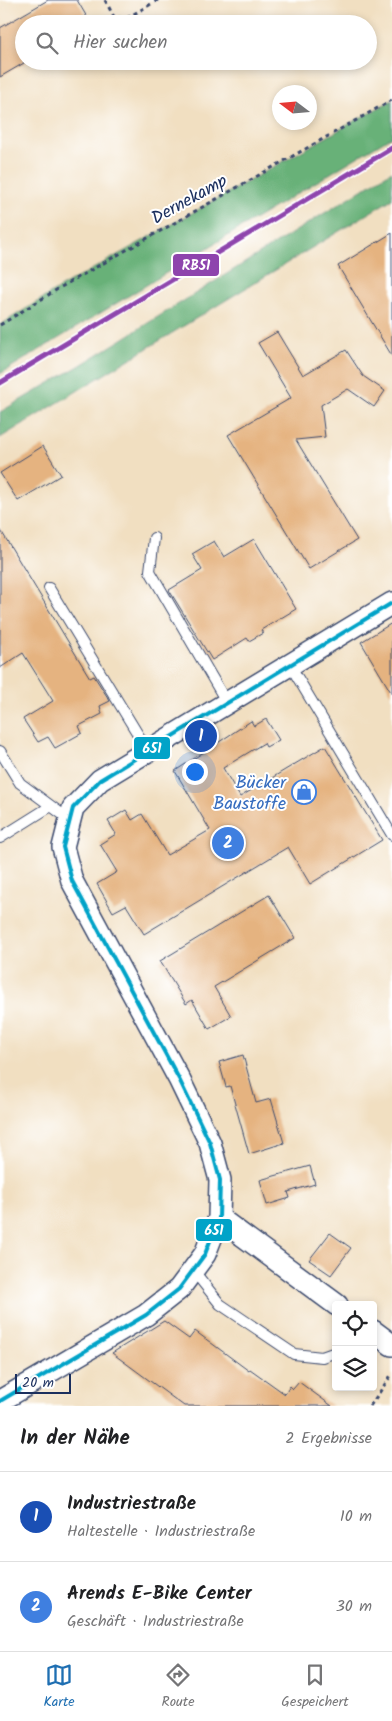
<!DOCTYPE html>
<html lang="de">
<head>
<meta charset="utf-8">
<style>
  :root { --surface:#fff; --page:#f2f2f2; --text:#202124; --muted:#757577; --line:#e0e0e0; --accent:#1f6fb2 }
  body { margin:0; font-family:Kalam,sans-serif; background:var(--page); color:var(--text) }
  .controls { position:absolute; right:15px; bottom:15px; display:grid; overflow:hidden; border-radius:5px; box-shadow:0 2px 8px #0003 }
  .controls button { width:45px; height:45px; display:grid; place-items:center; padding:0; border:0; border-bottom:1px solid var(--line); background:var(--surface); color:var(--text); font:25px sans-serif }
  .compass { position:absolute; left:272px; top:85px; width:45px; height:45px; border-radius:50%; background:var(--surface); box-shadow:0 2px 8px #0003; rotate:286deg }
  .scale { position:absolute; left:15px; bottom:12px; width:56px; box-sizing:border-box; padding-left:5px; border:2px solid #1b2f5e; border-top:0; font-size:14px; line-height:18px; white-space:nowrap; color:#1b2f5e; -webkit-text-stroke:4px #fff; paint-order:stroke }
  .you { position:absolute; left:194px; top:771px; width:18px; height:18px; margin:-12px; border:4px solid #fff; border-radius:50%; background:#1a73e8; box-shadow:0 0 0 8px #1a73e833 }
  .badge { display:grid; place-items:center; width:32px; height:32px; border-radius:50%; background:var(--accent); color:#fff; font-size:16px; font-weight:700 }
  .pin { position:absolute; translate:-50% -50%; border:2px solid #fff; box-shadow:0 1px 5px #0006 }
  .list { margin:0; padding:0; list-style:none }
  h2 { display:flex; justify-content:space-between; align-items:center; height:65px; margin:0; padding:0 20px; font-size:21px }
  h2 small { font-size:16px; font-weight:400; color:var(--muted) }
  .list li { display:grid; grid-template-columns:32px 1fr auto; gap:15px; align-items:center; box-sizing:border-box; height:90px; padding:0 20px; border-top:1px solid var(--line) }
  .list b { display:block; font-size:19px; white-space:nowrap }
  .list p { margin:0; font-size:16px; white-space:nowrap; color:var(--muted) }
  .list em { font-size:16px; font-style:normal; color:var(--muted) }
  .icon { flex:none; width:28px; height:28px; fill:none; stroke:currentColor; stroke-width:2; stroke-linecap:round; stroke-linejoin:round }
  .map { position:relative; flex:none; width:392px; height:1406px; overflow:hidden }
  .search { position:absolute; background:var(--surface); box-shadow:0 2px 8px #0003; left:15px; right:15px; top:15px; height:55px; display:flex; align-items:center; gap:12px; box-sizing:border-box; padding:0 18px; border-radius:28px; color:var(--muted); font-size:19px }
  .sheet { height:245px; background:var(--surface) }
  nav { display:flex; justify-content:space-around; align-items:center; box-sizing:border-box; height:70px; border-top:1px solid var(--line); background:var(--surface); font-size:14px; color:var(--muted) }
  nav a { display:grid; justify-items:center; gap:2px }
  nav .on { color:var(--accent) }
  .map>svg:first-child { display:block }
  .forest { fill:#67b178; stroke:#41706b }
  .building { fill:#e5b380 }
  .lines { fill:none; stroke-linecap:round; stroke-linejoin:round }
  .service-casing { stroke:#3b496d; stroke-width:12 }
  .minor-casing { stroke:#3b496d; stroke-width:24 }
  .path { stroke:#3b496d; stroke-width:3; stroke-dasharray:4 4; stroke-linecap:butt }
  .service { stroke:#fff; stroke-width:10 }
  .minor { stroke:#fff; stroke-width:21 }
  .bus-1-casing { stroke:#fff; stroke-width:8 }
  .bus-1 { stroke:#01a3c8; stroke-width:4 }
  .rail-1-casing { stroke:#fff; stroke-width:9 }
  .rail-1 { stroke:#8e44ad; stroke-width:5 }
  .labels { text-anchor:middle; stroke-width:4; stroke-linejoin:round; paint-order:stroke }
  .street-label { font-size:18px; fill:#1b2f5e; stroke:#fff }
  .shop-label { font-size:18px; fill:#366cbe; stroke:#fff; text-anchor:end }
  .line-badge { stroke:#fff; stroke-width:2 }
  .badge-label { font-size:14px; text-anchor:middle; font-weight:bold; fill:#fff }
</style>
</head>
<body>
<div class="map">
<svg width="392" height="1406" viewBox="0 0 392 1406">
  <rect width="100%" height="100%" fill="#fff"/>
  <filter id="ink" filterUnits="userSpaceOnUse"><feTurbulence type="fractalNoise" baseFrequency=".02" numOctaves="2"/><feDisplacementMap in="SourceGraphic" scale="10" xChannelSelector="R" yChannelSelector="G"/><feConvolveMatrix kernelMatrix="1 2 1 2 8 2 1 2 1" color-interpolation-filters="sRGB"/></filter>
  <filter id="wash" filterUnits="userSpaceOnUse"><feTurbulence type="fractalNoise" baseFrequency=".0096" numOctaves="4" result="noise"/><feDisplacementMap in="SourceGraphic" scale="20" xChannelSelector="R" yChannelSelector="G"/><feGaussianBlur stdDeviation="1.12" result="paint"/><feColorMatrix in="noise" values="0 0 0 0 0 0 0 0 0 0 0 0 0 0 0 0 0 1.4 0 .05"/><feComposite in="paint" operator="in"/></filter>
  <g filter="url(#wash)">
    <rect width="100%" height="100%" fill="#f1dfc1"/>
    <path class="forest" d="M392 100V136L0 374V325L61 287Z
      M392 171V199L0 438V412L79 366Z"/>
    <g id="blocks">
      <path class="building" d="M48 0H77L91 24H24V63L0 77V28Z
        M392 233V356L338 266Z
        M277 332 303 375 346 350 363 376 385 391 374 407 348 389 321 405 325 437 296 440 357 540 309 569 228 435 291 398 258 343Z
        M43 446 61 475 18 501 0 473Z
        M0 529 90 678 94 676 110 701 100 706 102 714 79 726 82 733 55 748 48 737 38 742 23 719 53 701 23 653 0 668Z
        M254 539 296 609 261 630 263 633 249 641 247 638 212 660 169 590 202 570 192 554 214 541 224 557Z
        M392 623V694L361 642Z
        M266 719 279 740 266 747 264 743 223 768 240 797 325 746 382 840 310 884 288 847 144 934 126 905 113 912 97 884 117 872 100 844 116 834 108 821 126 810 132 820 142 814 167 855 210 830 175 771 251 721 254 726Z
        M269 895 295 938 214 987 231 1016 209 1029 192 1000 186 1004 160 961Z
        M243 1055 256 1103 271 1099 284 1143 249 1154 230 1086 226 1087 219 1062Z
        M310 1166 315 1184 288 1192 290 1198 267 1205 260 1180Z
        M330 1233 351 1248 331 1275 309 1260Z
        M164 1321 189 1339 195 1331 249 1371 250 1369 285 1394 290 1386 293 1389 299 1382 332 1406H184L112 1353Z"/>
    </g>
  </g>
  <g filter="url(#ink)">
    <use href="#blocks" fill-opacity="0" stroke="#3b496d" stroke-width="1"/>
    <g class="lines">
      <defs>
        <path id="service" d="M154 538 150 571 227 703
          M49 588 148 751
          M290 665 392 835
          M0 751 20 783 70 820
          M0 838 51 806
          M193 1270 220 1304 294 1354 322 1357 336 1352"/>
        <path id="minor" d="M219 1218 337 1305
          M373 1331 392 1345
          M0 1401 146 1315 179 1289 205 1254 219 1218 220 1180 210 1143 179 1079 72 881 63 847 73 808 100 780 392 603"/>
      </defs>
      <use href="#service" class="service-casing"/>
      <use href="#minor" class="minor-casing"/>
      <path class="path" d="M105 0 114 17 127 18 158 0
        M0 325 61 287 392 100
        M370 1406 392 1374"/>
      <use href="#service" class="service"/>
      <use href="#minor" class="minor"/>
      <defs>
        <path id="bus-1" d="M0 1401 146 1315 179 1289 205 1254 219 1218 220 1180 210 1143 179 1079 72 881 63 847 73 808 100 780 392 603"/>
      </defs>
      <use href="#bus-1" class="bus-1-casing"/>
      <use href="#bus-1" class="bus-1"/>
      <defs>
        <path id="rail-1" d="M0 383 392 148"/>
      </defs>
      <use href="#rail-1" class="rail-1-casing"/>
      <use href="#rail-1" class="rail-1"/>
    </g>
  </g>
  <defs>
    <symbol id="shop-ring" viewBox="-11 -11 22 22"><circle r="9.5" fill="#fff" stroke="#3f7fe0" stroke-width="1.5"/><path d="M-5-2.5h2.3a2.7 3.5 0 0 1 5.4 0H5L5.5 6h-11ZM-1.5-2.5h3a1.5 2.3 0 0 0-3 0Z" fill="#3f7fe0"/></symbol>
  </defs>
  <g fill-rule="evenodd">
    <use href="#shop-ring" x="290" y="778" width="28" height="28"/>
  </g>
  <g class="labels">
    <g class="street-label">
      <text transform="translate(189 199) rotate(-29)" y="6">Dernekamp</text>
    </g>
    <g class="shop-label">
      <text x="286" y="788">Bücker<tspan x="286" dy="21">Baustoffe</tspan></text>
    </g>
  </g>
  <g class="line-badge">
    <rect x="172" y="253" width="48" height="24" rx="5" fill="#8e44ad"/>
    <rect x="133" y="736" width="38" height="24" rx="5" fill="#01a3c8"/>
    <rect x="195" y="1218" width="38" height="24" rx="5" fill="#01a3c8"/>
  </g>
  <g class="badge-label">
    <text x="196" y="270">RB51</text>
    <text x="152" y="753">651</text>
    <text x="214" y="1235">651</text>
  </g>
</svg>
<div class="controls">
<button><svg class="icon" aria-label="locate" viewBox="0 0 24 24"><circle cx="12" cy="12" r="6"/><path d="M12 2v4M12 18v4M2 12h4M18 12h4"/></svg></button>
<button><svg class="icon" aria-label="layers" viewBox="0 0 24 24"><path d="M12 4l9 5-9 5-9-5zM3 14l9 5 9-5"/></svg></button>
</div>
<svg class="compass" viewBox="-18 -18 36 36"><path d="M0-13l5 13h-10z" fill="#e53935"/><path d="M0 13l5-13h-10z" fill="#757577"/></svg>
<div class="scale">20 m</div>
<div class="you"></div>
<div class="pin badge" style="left:201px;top:736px;background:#1a4fb4">1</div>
<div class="pin badge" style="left:228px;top:843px;background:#3f7fe0">2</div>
<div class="search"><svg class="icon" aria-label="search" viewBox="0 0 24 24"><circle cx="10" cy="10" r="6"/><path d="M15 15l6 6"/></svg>Hier suchen</div>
</div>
<section class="sheet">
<h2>In der Nähe<small>2 Ergebnisse</small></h2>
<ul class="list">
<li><span class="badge" style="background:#1a4fb4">1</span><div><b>Industriestraße</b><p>Haltestelle · Industriestraße</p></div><em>10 m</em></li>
<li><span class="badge" style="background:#3f7fe0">2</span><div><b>Arends E-Bike Center</b><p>Geschäft · Industriestraße</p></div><em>30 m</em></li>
</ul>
</section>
<nav>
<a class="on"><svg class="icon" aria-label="map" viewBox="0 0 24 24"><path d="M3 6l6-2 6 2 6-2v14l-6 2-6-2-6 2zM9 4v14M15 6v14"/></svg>Karte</a>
<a><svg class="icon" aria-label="directions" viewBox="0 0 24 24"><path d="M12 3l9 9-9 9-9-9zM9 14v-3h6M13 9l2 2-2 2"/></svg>Route</a>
<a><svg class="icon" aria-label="saved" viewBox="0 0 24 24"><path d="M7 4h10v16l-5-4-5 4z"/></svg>Gespeichert</a>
</nav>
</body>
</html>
